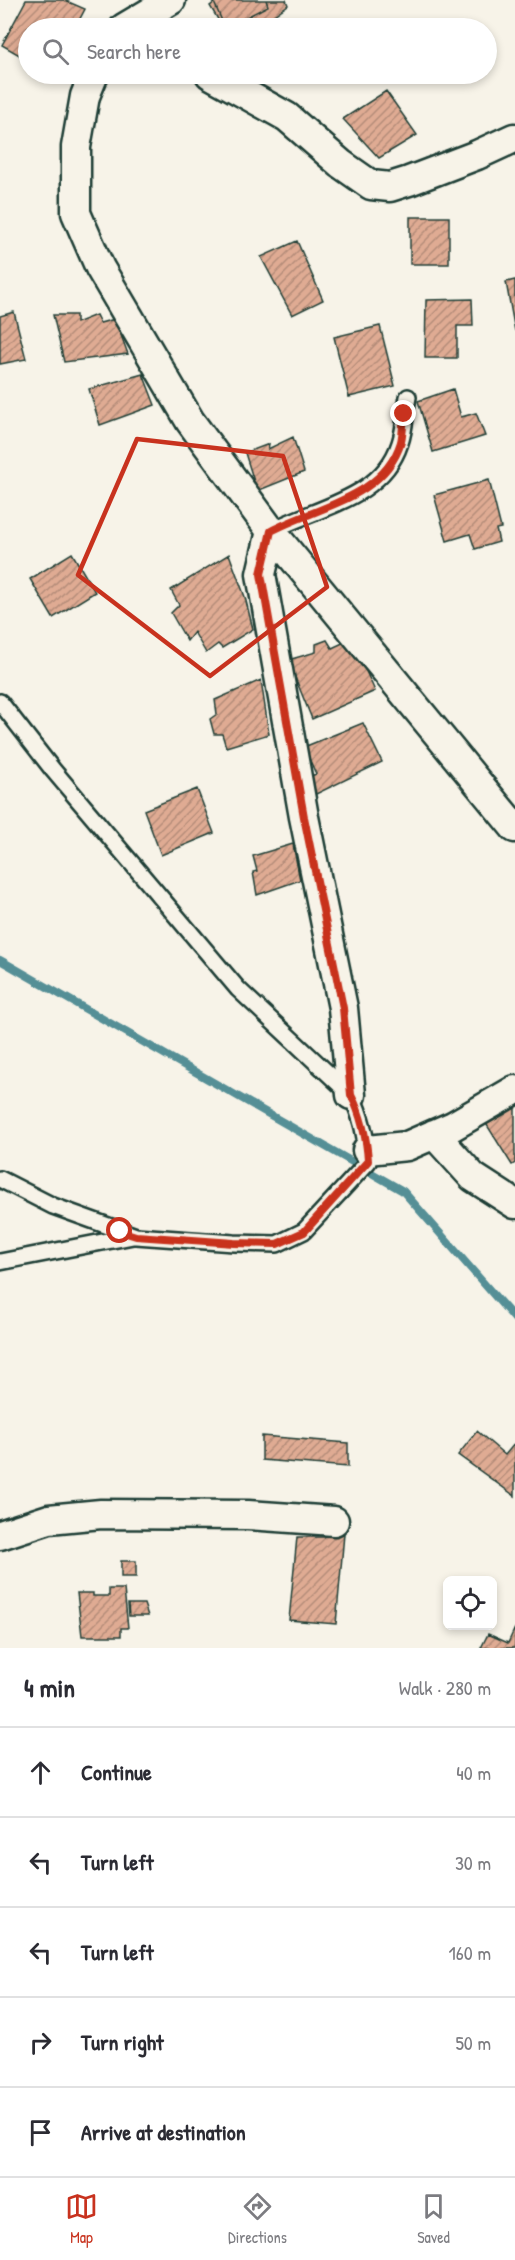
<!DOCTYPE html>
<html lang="en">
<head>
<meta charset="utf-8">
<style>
  :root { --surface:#fff; --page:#f7f7f7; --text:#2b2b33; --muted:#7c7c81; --line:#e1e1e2; --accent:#c8321e }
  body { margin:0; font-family:"Patrick Hand",sans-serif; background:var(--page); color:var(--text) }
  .controls { position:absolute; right:18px; bottom:18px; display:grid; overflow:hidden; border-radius:9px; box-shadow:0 3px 9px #0003 }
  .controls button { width:54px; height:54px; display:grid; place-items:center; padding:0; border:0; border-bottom:2px solid var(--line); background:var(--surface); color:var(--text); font:30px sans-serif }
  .stop { position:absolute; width:18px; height:18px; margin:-14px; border:4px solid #c8321e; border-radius:50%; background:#fff }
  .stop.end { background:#c8321e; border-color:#fff; box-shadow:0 2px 6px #0008 }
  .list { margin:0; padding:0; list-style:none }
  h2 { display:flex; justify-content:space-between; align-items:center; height:78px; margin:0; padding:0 24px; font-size:26px }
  h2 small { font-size:20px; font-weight:400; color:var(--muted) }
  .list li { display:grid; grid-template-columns:39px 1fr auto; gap:18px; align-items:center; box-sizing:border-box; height:90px; padding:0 24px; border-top:2px solid var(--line) }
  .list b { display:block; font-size:22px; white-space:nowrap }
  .list em { font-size:20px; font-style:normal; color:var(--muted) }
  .icon { flex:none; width:33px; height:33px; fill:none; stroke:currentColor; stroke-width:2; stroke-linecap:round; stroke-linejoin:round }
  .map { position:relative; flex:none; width:515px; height:1648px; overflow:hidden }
  .search { position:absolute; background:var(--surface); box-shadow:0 3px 9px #0003; left:18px; right:18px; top:18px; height:66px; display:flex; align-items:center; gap:15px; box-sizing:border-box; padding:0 21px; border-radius:33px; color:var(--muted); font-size:22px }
  .sheet { height:528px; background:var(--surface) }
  nav { display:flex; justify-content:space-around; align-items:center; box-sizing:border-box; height:84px; border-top:2px solid var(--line); background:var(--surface); font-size:16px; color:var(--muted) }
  nav a { display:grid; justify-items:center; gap:3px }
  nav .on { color:var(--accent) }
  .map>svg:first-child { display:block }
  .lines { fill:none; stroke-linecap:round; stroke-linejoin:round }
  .stream { stroke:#558f96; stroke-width:8 }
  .building { fill:url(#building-hatch); stroke:#1f3d34; stroke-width:1.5 }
  .service-casing { stroke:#1f3d34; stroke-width:20 }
  .minor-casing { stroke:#1f3d34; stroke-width:33 }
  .service { stroke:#f7f3e8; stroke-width:15 }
  .minor { stroke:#f7f3e8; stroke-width:28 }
  .route { stroke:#c8321e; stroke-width:8 }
  .marked { fill:none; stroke:#c8321e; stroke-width:4.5; stroke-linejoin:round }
</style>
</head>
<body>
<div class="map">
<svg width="515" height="1648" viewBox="0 0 515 1648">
  <defs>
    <pattern id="building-hatch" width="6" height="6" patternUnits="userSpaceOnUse" patternTransform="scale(1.5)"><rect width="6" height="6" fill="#dfab93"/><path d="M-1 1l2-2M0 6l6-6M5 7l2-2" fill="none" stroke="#b48c79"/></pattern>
  </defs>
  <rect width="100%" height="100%" fill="#f7f3e8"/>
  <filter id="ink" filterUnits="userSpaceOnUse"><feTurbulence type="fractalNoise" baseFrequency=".0167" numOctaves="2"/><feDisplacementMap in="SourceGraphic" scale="12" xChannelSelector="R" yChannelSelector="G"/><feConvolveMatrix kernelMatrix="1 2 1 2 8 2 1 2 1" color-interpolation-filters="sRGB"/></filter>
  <g filter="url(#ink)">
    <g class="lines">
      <path class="stream" d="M0 960 403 1191 515 1319"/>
    </g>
    <path class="building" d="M26 0H64L85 9 75 28H28V60L2 45Z
      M213 0H266L268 6 225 28Z
      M218 0H286L288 5 256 28H223L210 6Z
      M386 91 417 135 379 158 343 119Z
      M410 217H449V264H410Z
      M297 241 323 300 292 315 261 257Z
      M515 280V331L506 282Z
      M472 299 473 326H457V358H425L426 300Z
      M14 312 26 359 0 364V316Z
      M53 315H76V323L96 315 100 323 115 319 128 354 64 362Z
      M380 326 395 386 349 397 334 337Z
      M143 374 155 405 100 425 89 389Z
      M453 389 461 417 476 413 485 436 433 452 418 401Z
      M293 437 304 472 257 491 245 453 269 444 268 449Z
      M489 480 501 528 496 529 499 542 475 549 470 534 447 541 434 495Z
      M72 553 95 592 53 618 30 579Z
      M229 554 245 597 253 629 222 648 218 644 206 653 194 632 187 641 171 613 179 605 171 590Z
      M327 640 332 648 347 641 355 656H359L375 691 312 719 288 660 316 652V644Z
      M261 680 269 734 226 747 222 734H214L210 719 217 714 215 700Z
      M363 723 382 762 316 794 308 777 316 774 304 747Z
      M197 789 214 833 161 855 144 810Z
      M293 844 300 880 257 895 253 872 257 871 253 856Z
      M515 1101V1163L512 1165 485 1122Z
      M477 1431 505 1455 515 1443V1496L458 1455Z
      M262 1436 348 1443V1467L262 1460Z
      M324 1533 344 1534 336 1624 289 1620 297 1537H324Z
      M121 1561H136V1577H121Z
      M109 1589H124L128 1628H121V1636H82L77 1593H93V1596H109Z
      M128 1604H144L148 1616H129Z
      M515 1628V1648H481L488 1634 508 1643Z"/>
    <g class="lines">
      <defs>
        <path id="service" d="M271 531C317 507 382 499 400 443 405 429 405 412 408 397
          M0 702 53 770 238 989 351 1095C361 1114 367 1140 368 1162L304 1231 277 1244 234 1243 136 1236 53 1206 0 1179
          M0 1262 133 1236"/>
        <path id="minor" d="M124 28 171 0
          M94 74 85 96 76 147V213L100 268 190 421 271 531 515 828
          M210 74 287 117 341 164 371 185 390 187 409 181 477 155 514 138
          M271 531 261 574 304 817 343 1008 351 1095
          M434 1134 473 1177 515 1204
          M367 1150 407 1146 453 1126 515 1090
          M0 1535 49 1519 101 1514 248 1515 334 1521"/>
      </defs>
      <use href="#service" class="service-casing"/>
      <use href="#minor" class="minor-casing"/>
      <use href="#service" class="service"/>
      <use href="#minor" class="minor"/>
    </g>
  </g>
  <g class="lines" filter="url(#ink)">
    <path class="route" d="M120 1231 136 1236 234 1243 277 1244 304 1232 368 1161C367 1140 361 1114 351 1095L343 1008 304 817 261 574 271 531C316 507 384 498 401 442 403 433 403 423 404 414"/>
  </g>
  <path class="marked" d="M137 439 283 456 327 587 210 676 78 575Z"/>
</svg>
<div class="controls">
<button><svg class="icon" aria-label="locate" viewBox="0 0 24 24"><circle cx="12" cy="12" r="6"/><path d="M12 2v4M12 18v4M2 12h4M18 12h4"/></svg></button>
</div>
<div class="stop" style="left:120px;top:1231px"></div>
<div class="stop end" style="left:404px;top:414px"></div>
<div class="search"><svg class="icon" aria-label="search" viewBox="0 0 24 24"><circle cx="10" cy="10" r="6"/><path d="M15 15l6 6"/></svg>Search here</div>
</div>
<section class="sheet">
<h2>4 min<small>Walk · 280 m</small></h2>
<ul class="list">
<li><svg class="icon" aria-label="ahead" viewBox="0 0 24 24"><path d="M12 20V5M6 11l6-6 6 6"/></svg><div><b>Continue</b></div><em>40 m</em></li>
<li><svg class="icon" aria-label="left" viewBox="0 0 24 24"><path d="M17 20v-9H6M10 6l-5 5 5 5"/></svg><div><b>Turn left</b></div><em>30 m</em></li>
<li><svg class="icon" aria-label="left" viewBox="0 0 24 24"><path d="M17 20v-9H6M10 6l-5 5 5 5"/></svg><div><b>Turn left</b></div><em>160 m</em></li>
<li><svg class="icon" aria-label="right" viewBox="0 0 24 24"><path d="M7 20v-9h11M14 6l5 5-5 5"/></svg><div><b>Turn right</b></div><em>50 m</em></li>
<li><svg class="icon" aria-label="arrive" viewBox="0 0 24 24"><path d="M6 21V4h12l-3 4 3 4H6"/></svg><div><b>Arrive at destination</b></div></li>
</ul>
</section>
<nav>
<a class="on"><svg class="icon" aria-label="map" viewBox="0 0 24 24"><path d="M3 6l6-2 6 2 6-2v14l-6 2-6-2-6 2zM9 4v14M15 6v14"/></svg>Map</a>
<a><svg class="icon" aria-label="directions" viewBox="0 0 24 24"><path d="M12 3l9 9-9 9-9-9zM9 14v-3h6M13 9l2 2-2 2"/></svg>Directions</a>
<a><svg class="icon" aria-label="saved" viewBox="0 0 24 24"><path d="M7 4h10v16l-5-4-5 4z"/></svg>Saved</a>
</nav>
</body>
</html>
